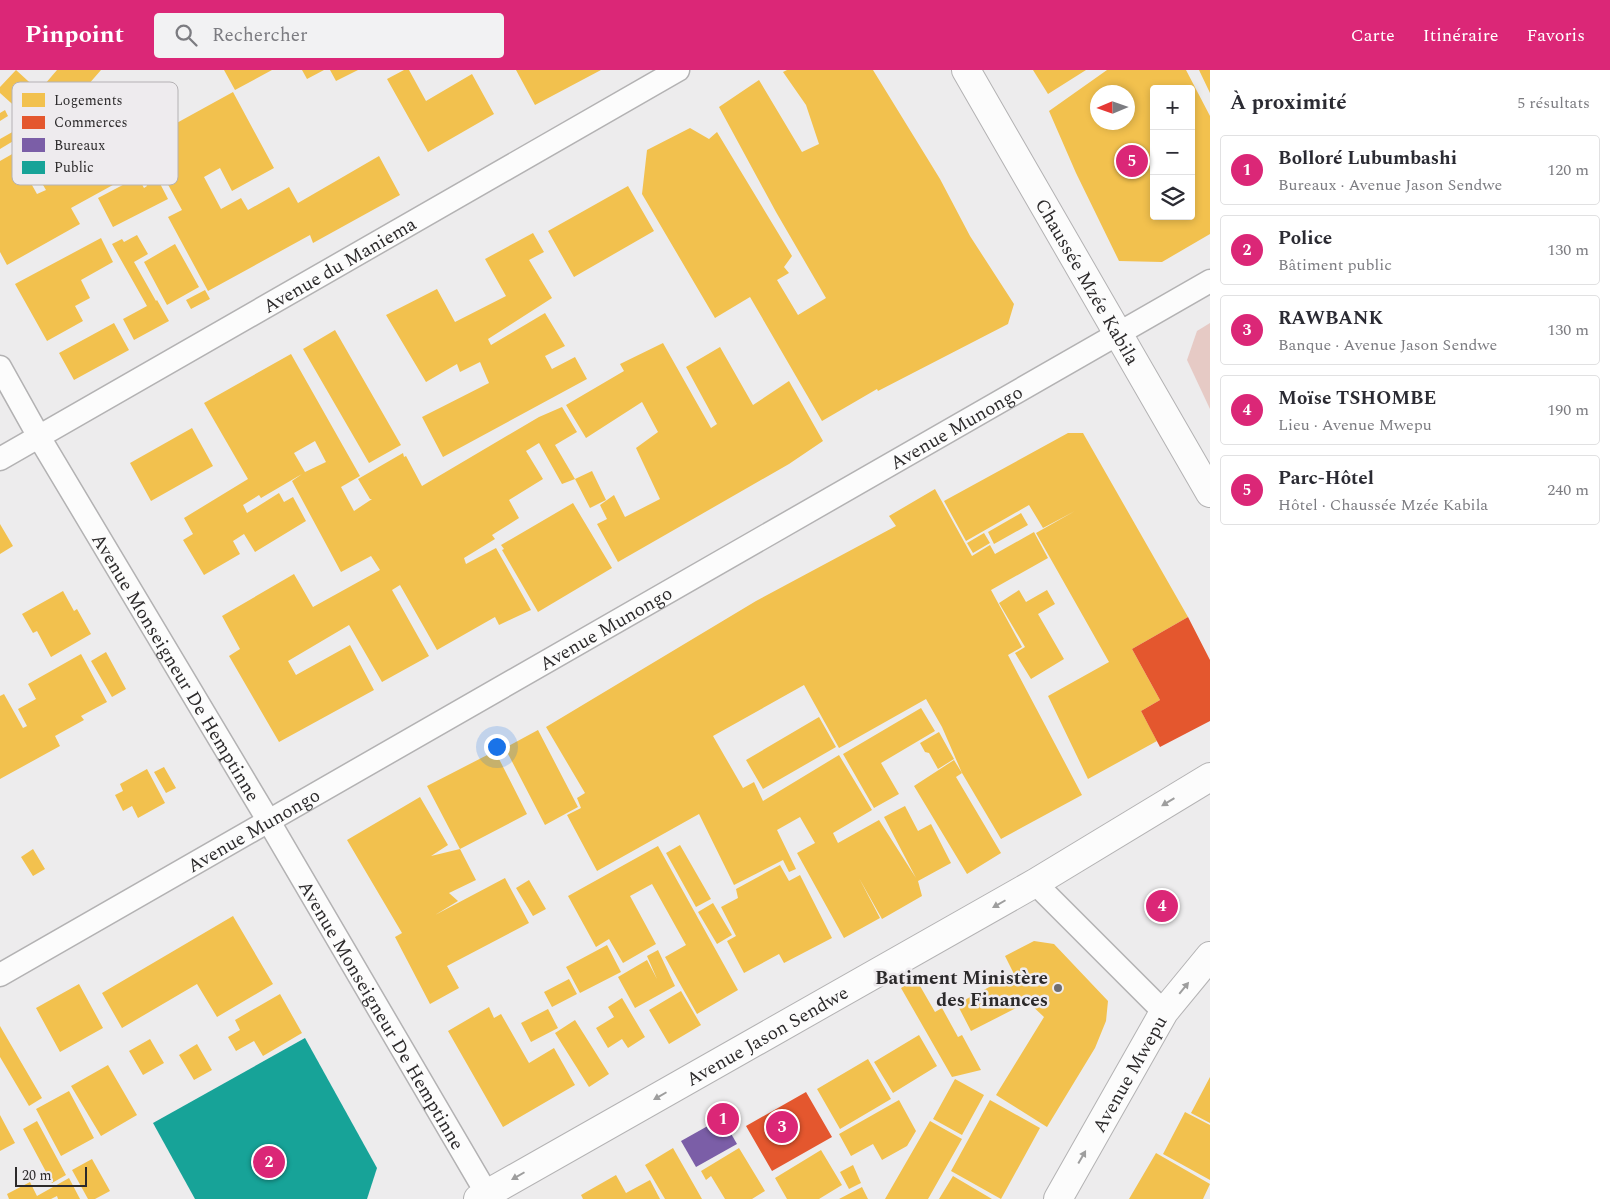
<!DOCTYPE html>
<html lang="fr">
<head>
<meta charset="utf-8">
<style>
  :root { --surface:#fff; --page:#f2f2f3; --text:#2b2b33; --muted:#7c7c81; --line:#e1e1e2; --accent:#db2777 }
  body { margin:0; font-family:Spectral,serif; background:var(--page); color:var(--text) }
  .controls { position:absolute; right:15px; top:15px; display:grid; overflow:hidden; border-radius:5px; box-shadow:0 2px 8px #0003 }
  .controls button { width:45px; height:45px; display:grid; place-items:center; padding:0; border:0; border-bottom:1px solid var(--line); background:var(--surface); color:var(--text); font:25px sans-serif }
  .compass { position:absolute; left:1090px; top:15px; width:45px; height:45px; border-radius:50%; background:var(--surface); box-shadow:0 2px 8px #0003; rotate:268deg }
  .scale { position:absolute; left:15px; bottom:12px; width:72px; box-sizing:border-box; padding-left:5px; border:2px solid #2c2a2b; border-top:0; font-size:14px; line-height:18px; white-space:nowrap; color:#2c2a2b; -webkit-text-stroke:4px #eeebee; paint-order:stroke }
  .you { position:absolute; left:496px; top:676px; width:18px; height:18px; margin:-12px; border:4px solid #fff; border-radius:50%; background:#1a73e8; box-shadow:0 0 0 8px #1a73e833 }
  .badge { display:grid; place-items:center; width:32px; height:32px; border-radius:50%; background:var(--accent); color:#fff; font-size:16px; font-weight:700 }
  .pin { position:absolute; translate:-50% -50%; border:2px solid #fff; box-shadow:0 1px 5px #0006 }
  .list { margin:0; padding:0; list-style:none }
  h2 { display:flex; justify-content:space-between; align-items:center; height:65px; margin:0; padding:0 20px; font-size:21px }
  h2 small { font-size:16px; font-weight:400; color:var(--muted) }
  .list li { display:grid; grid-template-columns:32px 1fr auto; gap:15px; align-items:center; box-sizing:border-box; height:70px; margin:0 10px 10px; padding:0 10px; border:1px solid var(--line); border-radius:5px }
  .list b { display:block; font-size:19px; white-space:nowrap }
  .list p { margin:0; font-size:16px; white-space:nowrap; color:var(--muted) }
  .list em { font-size:16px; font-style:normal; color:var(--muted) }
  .icon { flex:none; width:28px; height:28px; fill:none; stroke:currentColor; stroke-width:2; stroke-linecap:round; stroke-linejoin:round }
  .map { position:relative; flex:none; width:1210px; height:1129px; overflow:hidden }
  header { display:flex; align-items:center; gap:30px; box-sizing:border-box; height:70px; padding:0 25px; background:var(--accent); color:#fff }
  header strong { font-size:24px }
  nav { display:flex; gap:28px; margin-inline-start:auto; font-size:18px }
  .search { width:350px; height:45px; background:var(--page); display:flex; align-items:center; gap:12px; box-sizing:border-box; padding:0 18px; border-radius:5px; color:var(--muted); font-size:19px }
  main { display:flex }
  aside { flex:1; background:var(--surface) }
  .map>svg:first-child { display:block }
  .green { fill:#e6cac5 }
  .homes { fill:#f2c14e; fill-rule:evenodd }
  .shops { fill:#e4572e }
  .offices { fill:#7b5ea7 }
  .public { fill:#17a398 }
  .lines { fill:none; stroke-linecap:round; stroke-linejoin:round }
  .street-casing { stroke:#b3b2b3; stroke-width:25 }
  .secondary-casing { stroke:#b3b2b3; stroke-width:30 }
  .highway-casing { stroke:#b3b2b3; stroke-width:30 }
  .street { stroke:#fcfcfc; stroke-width:22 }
  .secondary { stroke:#fcfcfc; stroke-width:28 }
  .highway { stroke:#fcfcfc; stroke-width:28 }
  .oneway { fill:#9e9e9e }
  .poi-dot { fill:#706e6f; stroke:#eeebee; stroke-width:2 }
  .labels { text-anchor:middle; stroke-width:5; stroke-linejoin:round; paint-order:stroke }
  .street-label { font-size:19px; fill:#2c2a2b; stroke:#eeebee }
  .poi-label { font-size:19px; font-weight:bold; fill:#2c2a2b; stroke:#eeebee; text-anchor:end }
  .key { fill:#eeebee; stroke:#b4b1b4; stroke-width:1 }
  .key-label { font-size:14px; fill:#2c2a2b }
</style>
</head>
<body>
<header>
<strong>Pinpoint</strong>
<div class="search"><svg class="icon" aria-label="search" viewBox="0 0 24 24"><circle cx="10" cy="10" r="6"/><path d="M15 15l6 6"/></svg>Rechercher</div>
<nav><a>Carte</a><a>Itinéraire</a><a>Favoris</a></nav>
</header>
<main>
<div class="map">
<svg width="1210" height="1129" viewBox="0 0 1210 1129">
  <rect width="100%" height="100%" fill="#edeced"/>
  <path class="green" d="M1210 253V339L1187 290 1197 261Z"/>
  <path class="homes" d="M16 0 39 21 57 0H101L41 69 16 46 20 41 0 23V17Z
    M224 0H272L235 20Z
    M302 0H324L307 9Z
    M330 0H358L336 11Z
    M404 0H409L426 31 472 4 494 44 428 82 387 9Z
    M516 0H601L535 35Z
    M787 0H873L940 109 970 166 1014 234 1008 254 878 321 877 319 822 351 750 227 715 248 642 124 647 80 690 58 709 69 717 62 792 186 784 197 789 203 777 210 798 245 826 228 776 142 719 37 759 10 802 82 819 74 806 35 783 2Z
    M1033 0H1086L1048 24Z
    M1107 0H1186L1210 46V164L1162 192 1119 191 1076 103 1049 41ZM1154 19H1191V146H1154ZM1098 22H1128V52H1098Z
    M1199 0H1210V23Z
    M233 22 274 98 232 121 220 98 204 107 221 139 241 128 248 140 289 117 298 133 379 86 400 125 313 173 310 165 208 221 168 147 182 140 144 71Z
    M109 39 142 99 71 138 80 154 7 195 0 182V91L14 83 37 124 46 120 37 105 63 91 58 83 82 70 75 58Z
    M5 40 8 46 0 51V43Z
    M16 60 20 67 0 79V69Z
    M153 100 168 129 113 157 98 128 138 107 144 118 147 116 143 105Z
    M628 116 654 161 574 207 548 161Z
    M533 163 544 182 529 190 552 228 488 269 491 275 545 243 565 276 545 286 552 299 575 287 587 309 443 387 422 347 489 313 480 292 460 302 457 294 426 312 386 245 437 219 455 252 506 226 485 189Z
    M137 165 148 184 134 192 156 231 157 230 169 251 134 270 123 249 147 236 112 174 122 169 124 172Z
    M101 168 113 192 81 210 90 228 75 236 83 251 47 271 15 214Z
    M175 174 199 217 167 235 144 192Z
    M205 220 210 229 191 239 186 230Z
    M114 253 129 280 74 310 59 283Z
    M335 260 401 375 369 393 303 279Z
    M663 273 711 358 717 354 686 297 720 277 753 335 789 311 823 371 789 394 618 492 597 454 607 449 600 435 614 425 625 447 660 429 636 378 658 362 642 332 586 368 566 335 624 301 620 294Z
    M291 284 360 406 341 417 354 441 372 429H370L358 409 403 383 404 387 406 386 422 416 539 347 562 337 577 362 555 375 575 409 592 401 606 430 590 438 575 409 562 414 539 373 526 381 543 409 509 430 519 448 492 465 495 469 464 488 466 494 496 478 531 540 499 555 495 547 437 580 400 515 392 520 429 586 382 612 349 555 288 591 296 605 350 575 374 620 279 672 229 586 240 579 222 546 294 504 313 537 380 500 371 486 341 502 292 411 302 404 261 428 259 425 243 435 247 443 279 423 284 432 293 427 306 451 255 482 244 464 233 471 240 484 204 505 183 470 193 464 184 448 248 409 204 333ZM315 371 326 392 305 402 294 383Z
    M192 358 213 396 151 431 130 393Z
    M1068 363H1083L1188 547 1132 579 1160 630 1141 641 1157 671 1088 709 1048 626 1109 592 1036 463 1075 441 1043 458 1029 435 966 471 944 431Z
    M935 419 972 486 990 475 995 484 1034 462 1048 488 991 520 1022 577 1008 585 1082 725 1001 769 962 703 942 657 926 629 839 678 804 615 713 666 743 718 754 712 763 731 839 685 872 740 833 763 838 773 879 750 916 808 884 747 905 736 918 761 931 754 951 793 918 811 922 826 882 849 859 808 880 848 844 868 797 783 815 773 800 747 777 760 796 799 789 802 783 790 734 815 699 744 597 801 567 745 581 738 577 728 585 723 546 657 756 531 896 456 889 446Z
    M573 433 612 498 538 542 502 480 504 479 501 475Z
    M1021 443 1028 455 994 474 988 462Z
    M0 454 13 476 0 484Z
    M984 463 990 473 973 483 967 473Z
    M1019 520 1026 532 1047 520 1055 534 1038 544 1064 589 1031 609 1015 583 1025 577 999 533Z
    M63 521 74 541 77 539 91 564 51 587 37 561 33 563 22 544Z
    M106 582 126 619 112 627 91 591Z
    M81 584 107 632 81 646 84 650 55 666 60 676 0 709V626L4 624 23 658 27 656 18 639 36 629 28 614Z
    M921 638 935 661 881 693 899 724 874 738 843 684Z
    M819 647 836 677 763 719 746 690Z
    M538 660 578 737 545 755 505 678Z
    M939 662 954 689 938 699 929 683 925 682 920 673Z
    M495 681 527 744 460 779 427 716Z
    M954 690 962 703 956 707 1001 783 967 804 914 716Z
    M164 697 176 718 166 723 154 702Z
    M147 699 165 733 138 748 132 736 123 741 115 725 123 721 120 714Z
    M420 727 448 775 431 786 460 779 476 810 449 823 458 831 435 845 505 808 529 853 447 896 459 918 430 934 395 867 402 863 347 770Z
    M680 775 711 829 696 837 666 783Z
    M658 776 738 920 697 944 665 887 686 875 652 814 630 826 656 874 623 893 609 869 596 877 568 826Z
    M33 779 45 799 33 806 21 787Z
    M780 795 789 811 800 805 832 868 784 893 779 884 744 903 727 871 736 866 721 837 738 828 736 819Z
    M529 810 546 839 533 846 516 818Z
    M713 833 732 865 717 874 698 842Z
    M233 846 273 914 217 947 197 914 122 958 102 923Z
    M1034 871 1054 874 1108 931 1106 951 1095 978 1047 1057 996 1025 1044 947 1028 932 971 961 957 934 1014 904 1005 886Z
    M607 875 621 902 580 923 566 897Z
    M658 880 675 916 635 938 618 907 647 890 657 909 647 886Z
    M569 909 577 924 552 937 544 922Z
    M916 909 935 942 942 938 958 967 962 965 981 1000 952 1007 901 918Z
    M79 914 103 958 60 982 36 938Z
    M681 921 701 955 669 974 649 940Z
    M280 924 302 963 263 986 254 971 236 981 228 967 240 960 235 950Z
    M622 928 645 967 628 978 622 969 608 978 596 958 614 947 608 937Z
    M489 937 494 948 501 944 529 993 554 978 575 1015 503 1057 448 961Z
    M548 939 558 958 531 972 521 953Z
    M575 950 609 1004 589 1017 555 963Z
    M0 956 42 1028 29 1036 0 987Z
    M919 965 937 996 893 1023 874 992Z
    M150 969 164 993 143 1005 129 981Z
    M197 974 212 1000 194 1010 179 985Z
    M868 989 891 1029 840 1059 817 1019Z
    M108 995 137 1045 101 1066 71 1016Z
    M1210 1007V1053L1191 1043Z
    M955 1009 984 1025 962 1065 933 1049Z
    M69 1021 94 1068 61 1086 36 1039Z
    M899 1030 916 1061 907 1076 882 1090 873 1074 851 1086 839 1064Z
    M990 1030 1040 1058 1001 1129 951 1101Z
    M1185 1042 1210 1055V1110L1163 1084Z
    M0 1045 15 1073 0 1081Z
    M37 1051 66 1105 52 1113 23 1059Z
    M930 1051 962 1069 928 1129H885Z
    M673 1078 702 1129H665L645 1095Z
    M739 1078 765 1121 752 1129H725L711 1106 706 1110 701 1101Z
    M821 1080 842 1115 819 1129H787L775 1108Z
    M1156 1083 1210 1114 1203 1129H1129Z
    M92 1089 110 1121 95 1129H88L72 1100Z
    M853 1095 861 1113 849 1119 840 1102Z
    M616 1105 626 1123 650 1110 660 1129H583L581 1125Z
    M953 1106 992 1129H939Z
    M69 1108 80 1129H58L57 1126 51 1129H9L7 1124 30 1112 37 1126Z
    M862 1117 868 1129H839Z"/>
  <path class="shops" d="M1188 547 1210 590V651L1160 677 1141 641 1160 630 1132 579Z
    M806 1022 832 1067 772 1101 746 1056Z"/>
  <path class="offices" d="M722 1048 737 1074 696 1097 681 1071Z"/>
  <path class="public" d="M305 968 377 1098 367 1129H195L153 1053Z"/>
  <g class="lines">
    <defs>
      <g id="street">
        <path id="s1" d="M0 297 39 367 268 750 490 1129"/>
        <path id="s2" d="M0 389 678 0"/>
        <path d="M1035 813 1164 942"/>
        <path id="s3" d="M0 905 1210 211"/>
      </g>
      <g id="secondary">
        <path id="s4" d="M478 1129 1035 813 1210 707"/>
        <path id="s5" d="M1058 1129 1164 942 1210 886"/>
      </g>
      <g id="highway">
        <path id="s6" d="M966 0 1210 423"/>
      </g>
    </defs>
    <use href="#street" class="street-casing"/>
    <use href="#secondary" class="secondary-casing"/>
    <use href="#highway" class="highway-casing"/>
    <use href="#street" class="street"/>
    <use href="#secondary" class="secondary"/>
    <use href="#highway" class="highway"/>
  </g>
  <defs><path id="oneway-solid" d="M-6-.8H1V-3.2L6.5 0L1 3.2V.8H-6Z" transform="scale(1.25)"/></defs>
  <g class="oneway">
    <use href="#oneway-solid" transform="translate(1168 732) rotate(149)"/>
    <use href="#oneway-solid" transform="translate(999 834) rotate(150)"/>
    <use href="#oneway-solid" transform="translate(1184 918) rotate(-51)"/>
    <use href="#oneway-solid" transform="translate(660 1026) rotate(150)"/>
    <use href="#oneway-solid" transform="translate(1082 1087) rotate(-60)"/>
    <use href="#oneway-solid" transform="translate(518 1106) rotate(150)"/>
  </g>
  <circle class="poi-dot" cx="1058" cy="918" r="5"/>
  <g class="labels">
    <g class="street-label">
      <text dy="7" stroke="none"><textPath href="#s2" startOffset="391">Avenue du Maniema</textPath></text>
      <text dy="7" stroke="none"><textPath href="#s6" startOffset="244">Chaussée Mzée Kabila</textPath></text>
      <text dy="7" stroke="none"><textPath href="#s3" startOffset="1102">Avenue Munongo</textPath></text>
      <text dy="7" stroke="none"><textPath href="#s3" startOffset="698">Avenue Munongo</textPath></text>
      <text dy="7" stroke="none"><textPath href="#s1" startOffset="348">Avenue Monseigneur De Hemptinne</textPath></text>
      <text dy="7" stroke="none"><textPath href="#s3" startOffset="292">Avenue Munongo</textPath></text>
      <text dy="7" stroke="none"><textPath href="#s1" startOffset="752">Avenue Monseigneur De Hemptinne</textPath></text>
      <text dy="7" stroke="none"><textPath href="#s4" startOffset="332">Avenue Jason Sendwe</textPath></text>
      <text dy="7" stroke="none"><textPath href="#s5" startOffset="144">Avenue Mwepu</textPath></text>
    </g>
    <g class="poi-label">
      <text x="1048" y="914">Batiment Ministère<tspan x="1048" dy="22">des Finances</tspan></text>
    </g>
  </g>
  <rect x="12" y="12" width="166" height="103" rx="8" class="key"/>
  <rect x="22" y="23" width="23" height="14" fill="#f2c14e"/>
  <rect x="22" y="46" width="23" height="13" fill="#e4572e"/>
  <rect x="22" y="68" width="23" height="14" fill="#7b5ea7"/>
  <rect x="22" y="91" width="23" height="13" fill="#17a398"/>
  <g class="key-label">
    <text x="54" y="35">Logements</text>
    <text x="54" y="57">Commerces</text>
    <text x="54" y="80">Bureaux</text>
    <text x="54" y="102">Public</text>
  </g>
</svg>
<div class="controls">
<button>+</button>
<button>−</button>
<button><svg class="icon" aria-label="layers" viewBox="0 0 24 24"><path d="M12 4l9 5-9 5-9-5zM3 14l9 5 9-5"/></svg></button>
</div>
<svg class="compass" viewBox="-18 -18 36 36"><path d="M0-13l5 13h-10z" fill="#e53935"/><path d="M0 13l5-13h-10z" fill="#7c7c81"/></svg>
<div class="scale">20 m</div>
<div class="you"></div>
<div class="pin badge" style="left:723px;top:1049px">1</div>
<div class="pin badge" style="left:269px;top:1092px">2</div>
<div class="pin badge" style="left:782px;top:1057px">3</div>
<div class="pin badge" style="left:1162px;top:836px">4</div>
<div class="pin badge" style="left:1132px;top:91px">5</div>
</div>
<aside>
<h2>À proximité<small>5 résultats</small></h2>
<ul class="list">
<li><span class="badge">1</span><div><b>Bolloré Lubumbashi</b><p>Bureaux · Avenue Jason Sendwe</p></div><em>120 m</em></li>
<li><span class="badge">2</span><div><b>Police</b><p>Bâtiment public</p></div><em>130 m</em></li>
<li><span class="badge">3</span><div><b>RAWBANK</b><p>Banque · Avenue Jason Sendwe</p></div><em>130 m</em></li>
<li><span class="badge">4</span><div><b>Moïse TSHOMBE</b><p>Lieu · Avenue Mwepu</p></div><em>190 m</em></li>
<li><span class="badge">5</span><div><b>Parc-Hôtel</b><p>Hôtel · Chaussée Mzée Kabila</p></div><em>240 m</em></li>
</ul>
</aside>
</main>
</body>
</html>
